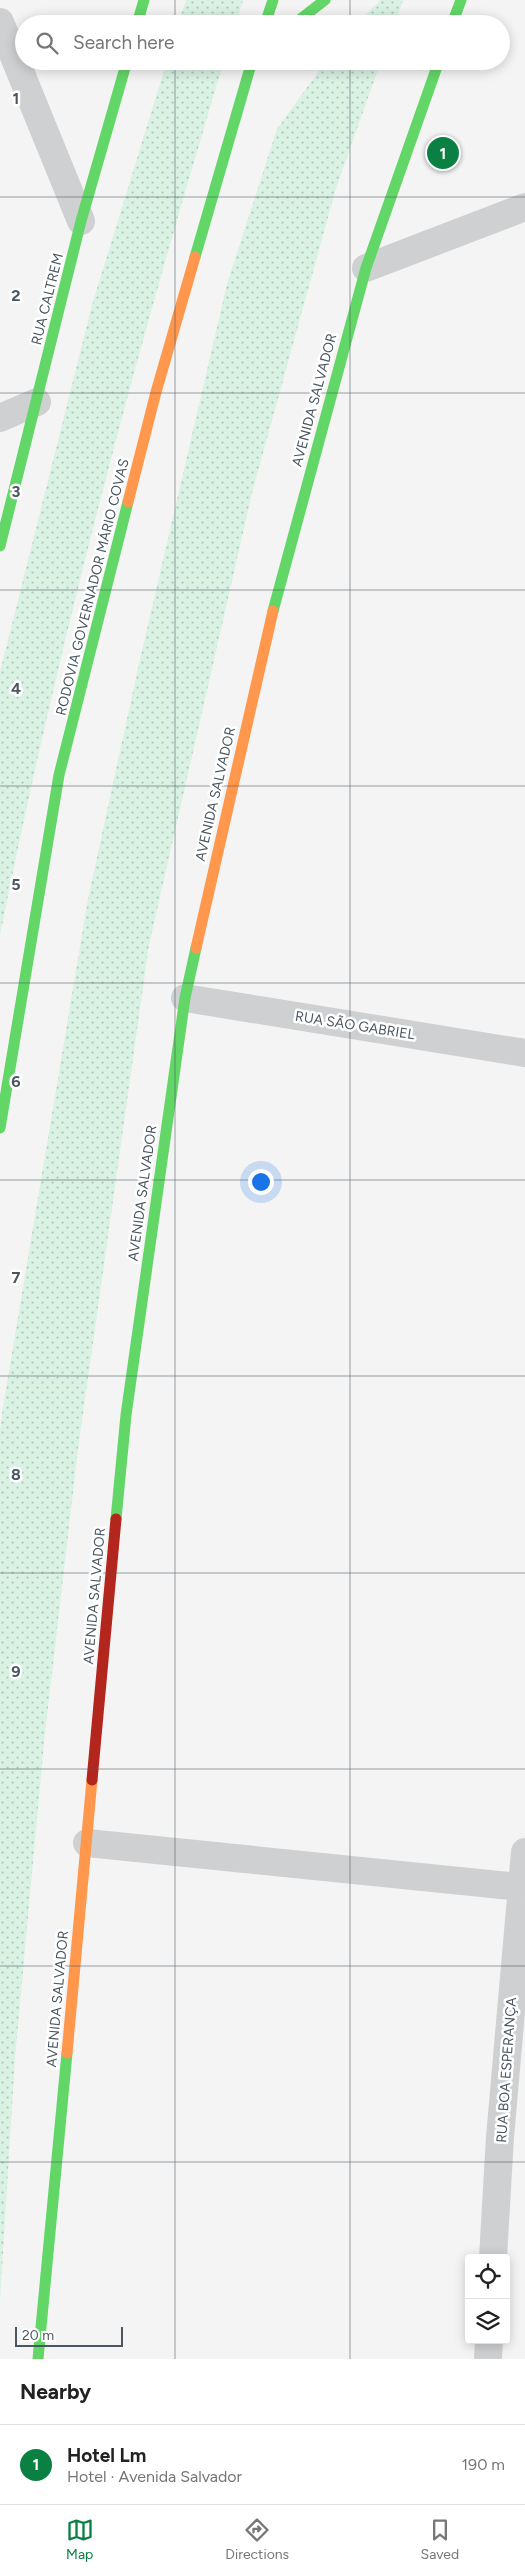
<!DOCTYPE html>
<html lang="en">
<head>
<meta charset="utf-8">
<style>
  :root { --surface:#fff; --page:#f2f2f2; --text:#222; --muted:#767676; --line:#e0e0e0; --accent:#0b8043 }
  body { margin:0; font-family:Figtree,sans-serif; background:var(--page); color:var(--text) }
  .controls { position:absolute; right:15px; bottom:15px; display:grid; overflow:hidden; border-radius:5px; box-shadow:0 2px 12px #0003 }
  .controls button { width:45px; height:45px; display:grid; place-items:center; padding:0; border:0; border-bottom:1px solid var(--line); background:var(--surface); color:var(--text); font:25px sans-serif }
  .scale { position:absolute; left:15px; bottom:12px; width:108px; box-sizing:border-box; padding-left:5px; border:2px solid #4a5661; border-top:0; font-size:14px; line-height:18px; white-space:nowrap; color:#4a5661; -webkit-text-stroke:4px #fff; paint-order:stroke }
  .you { position:absolute; left:260px; top:1181px; width:18px; height:18px; margin:-12px; border:4px solid #fff; border-radius:50%; background:#1a73e8; box-shadow:0 0 0 8px #1a73e833 }
  .badge { display:grid; place-items:center; width:32px; height:32px; border-radius:50%; background:var(--accent); color:#fff; font-size:16px; font-weight:700 }
  .pin { position:absolute; translate:-50% -50%; border:2px solid #fff; box-shadow:0 1px 5px #0006 }
  .list { margin:0; padding:0; list-style:none }
  h2 { display:flex; justify-content:space-between; align-items:center; height:65px; margin:0; padding:0 20px; font-size:21px }
  h2 small { font-size:16px; font-weight:400; color:var(--muted) }
  .list li { display:grid; grid-template-columns:32px 1fr auto; gap:15px; align-items:center; box-sizing:border-box; height:80px; padding:0 20px; border-top:1px solid var(--line) }
  .list b { display:block; font-size:19px; white-space:nowrap }
  .list p { margin:0; font-size:16px; white-space:nowrap; color:var(--muted) }
  .list em { font-size:16px; font-style:normal; color:var(--muted) }
  .icon { flex:none; width:28px; height:28px; fill:none; stroke:currentColor; stroke-width:2; stroke-linecap:round; stroke-linejoin:round }
  .map { position:relative; flex:none; width:525px; height:2359px; overflow:hidden }
  .search { position:absolute; background:var(--surface); box-shadow:0 2px 12px #0003; left:15px; right:15px; top:15px; height:55px; display:flex; align-items:center; gap:12px; box-sizing:border-box; padding:0 18px; border-radius:28px; color:var(--muted); font-size:19px }
  .sheet { height:145px; background:var(--surface) }
  nav { display:flex; justify-content:space-around; align-items:center; box-sizing:border-box; height:70px; border-top:1px solid var(--line); background:var(--surface); font-size:14px; color:var(--muted) }
  nav a { display:grid; justify-items:center; gap:2px }
  nav .on { color:var(--accent) }
  .map>svg:first-child { display:block }
  .grass { fill:url(#grass-dots) }
  .lines { fill:none; stroke-linecap:round; stroke-linejoin:round }
  .street { stroke:#ced0d2; stroke-width:28 }
  .fast { stroke:#63d668; stroke-width:11 }
  .slow { stroke:#ff974d; stroke-width:11 }
  .jam { stroke:#b3261e; stroke-width:11 }
  .grid { fill:none; stroke:#4a5661; stroke-width:1; stroke-opacity:0.55 }
  .labels { text-anchor:middle; stroke-width:5; stroke-linejoin:round; paint-order:stroke }
  .street-label { font-size:14px; fill:#4a5661; stroke:#fff }
  .grid-label { font-size:16px; text-anchor:middle; font-weight:bold; fill:#4a5661; stroke:#fff; stroke-width:5; stroke-linejoin:round; paint-order:stroke }
</style>
</head>
<body>
<div class="map">
<svg width="525" height="2359" viewBox="0 0 525 2359">
  <defs>
    <pattern id="grass-dots" width="8" height="8" patternUnits="userSpaceOnUse" patternTransform="scale(1.25)"><rect width="8" height="8" fill="#d9f2e3"/><path d="M2 2h.1M6 6h.1" fill="none" stroke="#b2c7bb" stroke-width="1.8" stroke-linecap="round"/></pattern>
  </defs>
  <rect width="100%" height="100%" fill="#f4f4f4"/>
  <path class="grass" d="M186 0H243L236 24H178Z
    M381 0H403L395 24H356Z
    M167 61H224C137 349 59 640 0 935V672L92 305Z
    M326 61H381L336 188 252 493 149 945 78 1449 44 1742 15 2058 0 2301V1431L3 1407 88 899 138 668 227 284 277 129Z"/>
  <g class="lines">
    <path class="street" d="M0 22 81 221
      M366 268 525 207
      M0 418 37 402
      M185 998 525 1053
      M87 1843 520 1887
      M493 2258 500 2137 525 1852
      M488 2359 489 2340"/>
    <path class="fast" d="M137 24 144 0
      M265 24 273 0
      M294 24 325 0
      M452 24 461 0
      M195 257 252 61
      M0 546 81 221 127 61
      M273 611 366 268 439 61
      M0 1128 59 775 128 502
      M116 1519 126 1415 185 998 196 948
      M38 2359 67 2053"/>
    <path class="slow" d="M128 502 156 392 195 257
      M196 948 273 611
      M67 2053 92 1780"/>
    <path class="jam" d="M92 1780 116 1519"/>
  </g>
  <path class="grid" d="M175 0V24M350 0V24M175 61V2359M350 61V2359M0 197H525M0 393H525M0 590H525M0 786H525M0 983H525M0 1180H525M0 1376H525M0 1573H525M0 1769H525M0 1966H525M0 2162H525"/>
  <g class="labels">
    <g class="street-label">
      <text transform="translate(47 299) rotate(-76)" y="5">RUA CALTREM</text>
      <text transform="translate(314 400) rotate(-75)" y="5">AVENIDA SALVADOR</text>
      <text transform="translate(92 587) rotate(-76)" y="5">RODOVIA GOVERNADOR MÁRIO COVAS</text>
      <text transform="translate(215 794) rotate(-77)" y="5">AVENIDA SALVADOR</text>
      <text transform="translate(355 1025) rotate(9)" y="5">RUA SÃO GABRIEL</text>
      <text transform="translate(142 1193) rotate(-82)" y="5">AVENIDA SALVADOR</text>
      <text transform="translate(94 1596) rotate(-85)" y="5">AVENIDA SALVADOR</text>
      <text transform="translate(57 1999) rotate(-85)" y="5">AVENIDA SALVADOR</text>
      <text transform="translate(506 2070) rotate(-86)" y="5">RUA BOA ESPERANÇA</text>
    </g>
  </g>
  <g class="grid-label">
    <text x="16" y="104">1</text>
    <text x="16" y="301">2</text>
    <text x="16" y="497">3</text>
    <text x="16" y="694">4</text>
    <text x="16" y="890">5</text>
    <text x="16" y="1087">6</text>
    <text x="16" y="1283">7</text>
    <text x="16" y="1480">8</text>
    <text x="16" y="1677">9</text>
  </g>
</svg>
<div class="controls">
<button><svg class="icon" aria-label="locate" viewBox="0 0 24 24"><circle cx="12" cy="12" r="6"/><path d="M12 2v4M12 18v4M2 12h4M18 12h4"/></svg></button>
<button><svg class="icon" aria-label="layers" viewBox="0 0 24 24"><path d="M12 4l9 5-9 5-9-5zM3 14l9 5 9-5"/></svg></button>
</div>
<div class="scale">20 m</div>
<div class="you"></div>
<div class="pin badge" style="left:443px;top:153px">1</div>
<div class="search"><svg class="icon" aria-label="search" viewBox="0 0 24 24"><circle cx="10" cy="10" r="6"/><path d="M15 15l6 6"/></svg>Search here</div>
</div>
<section class="sheet">
<h2>Nearby<small></small></h2>
<ul class="list">
<li><span class="badge">1</span><div><b>Hotel Lm</b><p>Hotel · Avenida Salvador</p></div><em>190 m</em></li>
</ul>
</section>
<nav>
<a class="on"><svg class="icon" aria-label="map" viewBox="0 0 24 24"><path d="M3 6l6-2 6 2 6-2v14l-6 2-6-2-6 2zM9 4v14M15 6v14"/></svg>Map</a>
<a><svg class="icon" aria-label="directions" viewBox="0 0 24 24"><path d="M12 3l9 9-9 9-9-9zM9 14v-3h6M13 9l2 2-2 2"/></svg>Directions</a>
<a><svg class="icon" aria-label="saved" viewBox="0 0 24 24"><path d="M7 4h10v16l-5-4-5 4z"/></svg>Saved</a>
</nav>
</body>
</html>
